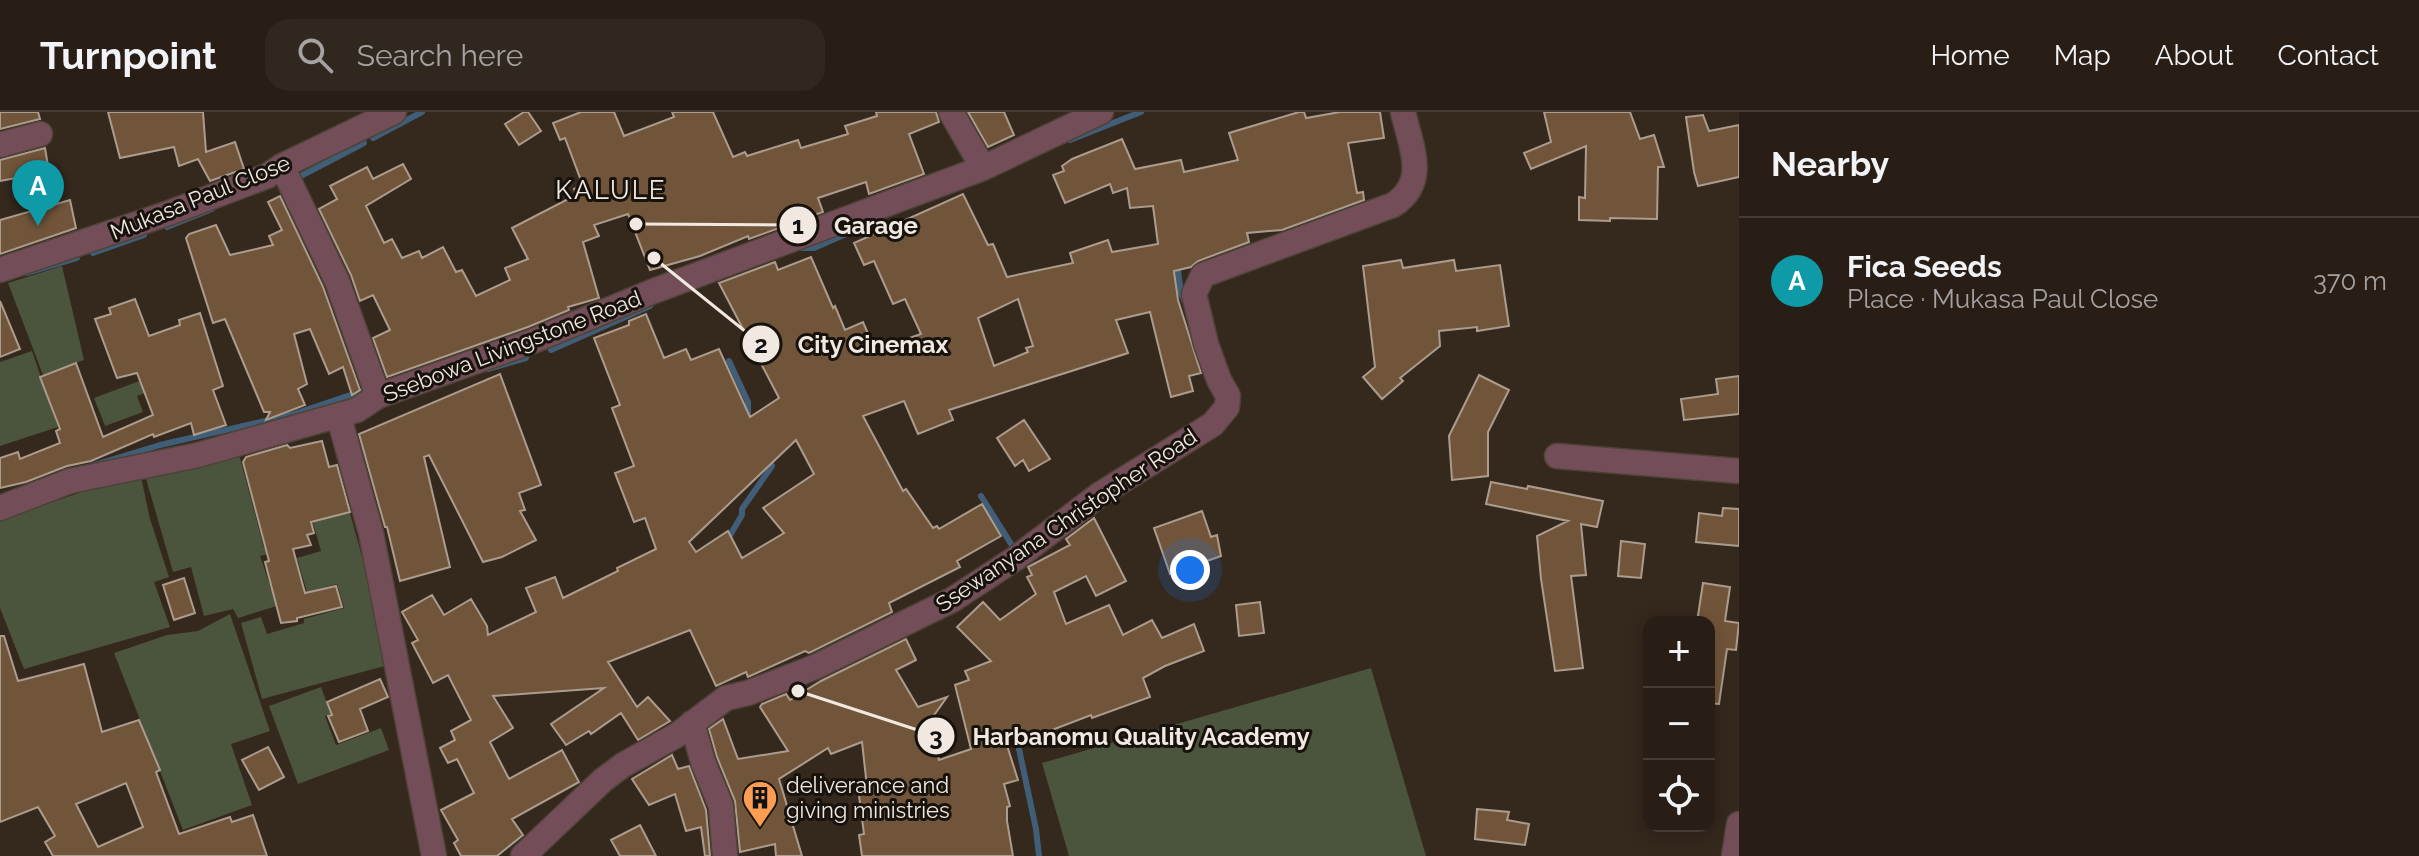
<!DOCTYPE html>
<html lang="en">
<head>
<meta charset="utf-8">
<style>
  :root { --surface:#281e16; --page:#30271f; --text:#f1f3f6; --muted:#a5a2a1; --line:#443c35; --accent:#fc9d53 }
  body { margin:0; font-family:Raleway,sans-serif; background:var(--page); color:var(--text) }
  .controls { position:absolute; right:24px; bottom:24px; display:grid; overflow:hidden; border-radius:16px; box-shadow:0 4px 20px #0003 }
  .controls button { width:72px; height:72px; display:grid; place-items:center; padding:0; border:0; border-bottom:2px solid var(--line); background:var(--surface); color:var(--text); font:40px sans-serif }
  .you { position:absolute; left:1190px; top:458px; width:28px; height:28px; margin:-20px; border:6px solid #fff; border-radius:50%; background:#1a73e8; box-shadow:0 0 0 12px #1a73e833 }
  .badge { display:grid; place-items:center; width:52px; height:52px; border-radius:50%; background:var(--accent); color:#fff; font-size:26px; font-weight:700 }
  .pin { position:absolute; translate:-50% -66px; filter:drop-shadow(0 2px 4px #0008) }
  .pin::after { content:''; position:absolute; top:42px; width:28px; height:24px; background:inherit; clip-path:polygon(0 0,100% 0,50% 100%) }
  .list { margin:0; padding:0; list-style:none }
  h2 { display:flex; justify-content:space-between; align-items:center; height:104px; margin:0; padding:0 32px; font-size:34px }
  h2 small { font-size:26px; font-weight:400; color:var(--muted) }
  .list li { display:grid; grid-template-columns:52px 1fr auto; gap:24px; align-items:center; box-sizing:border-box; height:128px; padding:0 32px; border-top:2px solid var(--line) }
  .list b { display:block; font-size:30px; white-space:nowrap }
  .list p { margin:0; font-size:26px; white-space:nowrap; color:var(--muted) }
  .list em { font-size:26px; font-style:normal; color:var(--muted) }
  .icon { flex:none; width:44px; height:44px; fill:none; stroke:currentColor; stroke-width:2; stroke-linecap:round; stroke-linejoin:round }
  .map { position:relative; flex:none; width:1739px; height:744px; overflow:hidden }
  header { display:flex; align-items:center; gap:48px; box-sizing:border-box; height:112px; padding:0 40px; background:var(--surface); border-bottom:2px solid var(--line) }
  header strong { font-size:38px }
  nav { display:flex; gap:44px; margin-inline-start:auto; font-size:28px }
  .search { width:560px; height:72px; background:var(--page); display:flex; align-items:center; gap:20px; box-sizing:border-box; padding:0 28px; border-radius:24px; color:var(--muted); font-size:30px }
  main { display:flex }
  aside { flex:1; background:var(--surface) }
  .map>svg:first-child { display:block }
  .green { fill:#4b543c }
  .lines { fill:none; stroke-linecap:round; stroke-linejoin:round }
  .stream { stroke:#415e78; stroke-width:6 }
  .building { fill:#71553a; stroke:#ac9c8e; stroke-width:2; fill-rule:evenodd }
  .minor-casing { stroke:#4f4338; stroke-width:27 }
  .minor { stroke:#734e59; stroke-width:24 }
  .labels { text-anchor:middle; stroke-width:6; stroke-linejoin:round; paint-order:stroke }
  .street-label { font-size:22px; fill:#f1e9e1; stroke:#18120d }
  .poi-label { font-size:22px; fill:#f1e9e1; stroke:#18120d; text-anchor:start }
  .quarter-label { font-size:26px; letter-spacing:2px; fill:#f1e9e1; stroke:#18120d }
  .leader { fill:none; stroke:#f1e9e1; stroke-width:3 }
  .callout-dot { fill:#f1e9e1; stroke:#18120d; stroke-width:3 }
  .mark-label { font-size:24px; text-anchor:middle; font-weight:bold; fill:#111 }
  .callout-label { font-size:24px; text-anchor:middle; font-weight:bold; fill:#f1e9e1; stroke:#18120d; stroke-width:6; stroke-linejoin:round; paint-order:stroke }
</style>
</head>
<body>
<header>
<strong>Turnpoint</strong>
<div class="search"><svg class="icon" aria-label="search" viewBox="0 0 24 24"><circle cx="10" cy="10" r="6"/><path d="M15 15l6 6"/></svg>Search here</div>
<nav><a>Home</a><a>Map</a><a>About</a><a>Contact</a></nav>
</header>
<main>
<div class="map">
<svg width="1739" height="744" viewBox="0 0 1739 744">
  <rect width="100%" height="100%" fill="#35281d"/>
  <path class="green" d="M62 154 84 248 43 263 8 171Z
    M32 239 58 315 0 334V250Z
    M150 265 155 277 137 284 143 300 105 314 94 286Z
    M238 338 264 436H270L271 441 260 444 277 494 238 506 233 497 204 504 191 455 173 460 145 363Z
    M140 360 150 407 169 465 154 470 170 515 24 557 0 496V408Z
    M341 369 392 552 262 587 241 511 261 505 267 522 304 511V507L344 496 337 472 307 480 297 446 321 439 304 379Z
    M230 502 270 619 231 632 252 693 183 718 114 541 167 523 198 519Z
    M1371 556 1426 744H1069L1042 651Z
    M321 575 331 602 325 604 336 633 381 616 389 638 298 672 269 594Z"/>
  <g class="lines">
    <path class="stream" d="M373 26 422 0
      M1070 28 1141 0
      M297 66 364 31
      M167 115 212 97
      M799 136H814L878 108
      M93 141 144 123
      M1178 158 1181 182 1185 190
      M27 161 77 146
      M551 238 650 194
      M729 249 748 290V305
      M488 257 526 246
      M94 353 160 333 291 303 368 277
      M981 384 1013 435
      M726 430 742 403V397L772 354 768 348
      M1019 637 1036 717 1039 744"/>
  </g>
  <path class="building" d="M0 0H38L40 7 0 17Z
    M108 0H203L206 40 235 30 244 57 210 69 198 47 179 54 174 35 120 46Z
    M524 0H528L541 19 519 33 505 12Z
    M581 0H614L624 24 674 5 672 0H713L733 45 745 40 747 44 798 28 801 36 848 22 845 14 877 4 876 0H936L939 10 909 22 924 62 869 82 866 70 818 86 823 100 749 127 748 124 700 144 650 158 628 102 594 113 599 124 583 130 599 186 568 195 569 198 528 215 387 265 373 226 390 218 373 183 360 189 351 163 319 97 337 87 330 74 367 55 373 67 403 52 411 67 366 94 384 131 392 127 402 146 419 139 422 146 443 135 456 160 462 158 476 184 510 168 505 156 528 147 512 116 576 83 574 77 583 74 565 26 560 28 553 11Z
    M968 0H1004L1014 23 988 35Z
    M1299 0H1304L1306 6 1340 0H1380L1384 26 1348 31 1357 81 1363 80 1364 88 1282 118 1247 121 1249 130 1198 149 1191 155 1174 159 1178 188 1201 261 1189 264 1193 279 1171 285 1150 200 1116 208 1128 241 949 298 953 308 918 322 904 289 863 304 903 379 906 377 933 416 937 414 939 417 982 392 1001 424 957 449 960 455 889 491 892 500 809 541 805 539 748 565 746 560 716 574 690 518 608 550 637 595 648 585 670 609 638 628 621 601 591 622 589 619 566 633 551 612 604 576 493 584 513 616 490 630 509 667 562 638 579 670 512 707 523 723 497 744H461L454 731 458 728 441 698 474 681 457 647 448 651 440 636 455 628 451 619 471 608 448 563 433 571 412 531 418 528 402 500 432 483 444 503 471 487 487 514 488 523 536 500 526 476 555 465 563 486 618 459 617 456 656 437 645 406 634 410 615 361 634 354 612 296 620 293 594 226 629 213V209L646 202 664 246 686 237 691 248 719 237 750 305 779 286 719 171 775 150 778 158 811 145 833 196 835 194 845 218 863 210 875 238 921 222 905 187 893 192 874 149 864 153 854 131 963 82 988 133 993 132 1007 165 1073 151 1070 141 1108 128 1112 140 1158 132 1153 94 1130 96 1127 76 1113 81 1110 72 1065 91 1053 63 1064 59 1062 54 1072 47 1122 27 1135 57 1181 48 1184 60 1238 48 1229 21ZM1018 187 1033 234 1026 236 1028 240 994 254 978 206ZM796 328 814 362 763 396 784 421 742 446 728 419 696 440 689 430Z
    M1544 0H1630L1640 27 1654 23 1664 55H1658L1657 107 1610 106V109L1579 108V85L1585 86 1586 34 1531 57 1524 41 1551 30Z
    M1703 3 1709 19 1739 13V65L1698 74 1694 60 1686 5Z
    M45 36 49 60 0 69V48Z
    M280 84 323 175 360 278 352 283 343 255 329 262 310 217 294 222 307 272 298 277 305 293 266 308 270 300H264L225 207 213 211 186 126 189 122 216 113 230 143 273 133 269 124 282 118 268 90Z
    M70 88 76 116 0 142V108Z
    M1401 148 1403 156 1454 148 1456 159 1500 153 1509 214 1477 219V215L1439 219 1440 234 1400 266 1403 269 1382 287 1363 265 1375 255 1363 154Z
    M135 187 149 224 180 213 179 208 200 201 223 274 213 278 226 313 194 323 191 311 154 325 153 322 91 349 67 354 26 370 0 376V346L18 340 20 347 60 331 56 319 60 317 40 265 76 251 103 325 153 303 137 261 117 266 95 207 111 202 109 196Z
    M0 189 20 237 0 245Z
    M500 262 541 373 519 381 525 398 520 399 536 428 502 445 483 450 429 343 424 345 450 455 400 469 387 415H385L359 322Z
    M1479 263 1509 278 1488 320V364L1452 368 1449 324Z
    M1739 264V302L1684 308 1681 287 1718 282 1716 267Z
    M1024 308 1050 347 1029 359 1023 348 1015 354 997 326Z
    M322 329 329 355 337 353 350 400 311 410 314 421 307 423 311 433 293 437 305 481 336 474 342 495 297 506V509L281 511 265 450 269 449 243 350 246 345 287 333 290 336Z
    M1491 370 1527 377 1528 374 1603 389 1597 415 1581 412 1586 463 1571 464 1583 556 1555 559 1541 467 1537 424 1568 409 1486 392Z
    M1723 396 1739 397V434L1696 430 1699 401 1722 404Z
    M1202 399 1211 425 1217 423 1221 444 1170 462 1154 416Z
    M1094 406 1126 469 1096 484 1086 464 1054 480 1066 512 1109 493 1123 523 1152 508 1162 526 1194 512 1204 539 1165 554 1143 566 1150 585 1092 606 1091 603 1052 618 1005 627 1018 668 1004 672 1010 694 1007 695V709L1013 744H862L859 723 864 722 858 676 867 675 862 630 831 642 828 636 779 667 802 744H776L775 732 740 740 735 689 717 645 709 617 723 607 738 647 788 639 760 595 762 592 786 582 790 588 821 569 906 527 916 548 896 558 918 595 947 585 930 609 939 648 971 637 955 573 969 568 965 559 991 549 957 515 983 490 1000 508 1036 482 1027 465 1032 463 1028 455 1070 433 1066 427Z
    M1621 429 1645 432 1641 466 1618 464Z
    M184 466 195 501 174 508 163 473Z
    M1703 471 1730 475 1725 509 1739 511 1736 538 1727 537 1719 592 1709 591V510H1697Z
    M1260 490 1264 521 1239 524 1236 493Z
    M0 524H4L18 569 84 552 102 620 139 608 160 658 156 660 179 722 230 705 232 710 253 703 267 744H53L45 730 55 724 38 695 0 710ZM126 671 143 715 98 735 76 692Z
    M380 567 388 585 360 597 368 619 339 630 328 604 332 603 327 590Z
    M268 635 284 665 259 678 242 648Z
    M672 643 678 657 689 654 706 698 710 744H705L701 715 686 719 675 682 649 693 632 667Z
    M1477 697 1509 700 1507 708 1529 712 1525 733 1475 727Z
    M640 713 656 744H620L611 728Z"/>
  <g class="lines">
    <defs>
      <path id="minor" d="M951 0 983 56
        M0 33 40 22
        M282 54 337 169 378 284
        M0 158 169 101 267 64 282 54 394 0
        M339 305 371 421 434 744
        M1557 344 1739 359
        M0 396 70 369 198 343 357 298 378 284 533 229 654 179 983 56 1101 0
        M692 611 703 650 721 694 725 744
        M523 744 603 668 623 653 677 623 726 586 748 581 815 555 952 488 1016 446 1099 383 1213 312 1227 295 1228 284 1219 268 1206 232 1194 182 1203 163 1393 93C1429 70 1411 35 1403 0
        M1734 744 1739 712"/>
    </defs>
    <use href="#minor" class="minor-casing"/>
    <use href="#minor" class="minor"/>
  </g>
  <defs>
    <symbol id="building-pin" viewBox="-11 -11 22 30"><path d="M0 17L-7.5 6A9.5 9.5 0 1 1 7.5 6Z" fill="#fc9d53" stroke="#18120d"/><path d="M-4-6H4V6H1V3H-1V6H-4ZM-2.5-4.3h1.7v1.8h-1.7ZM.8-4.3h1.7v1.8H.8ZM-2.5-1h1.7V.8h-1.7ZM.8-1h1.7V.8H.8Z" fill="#111"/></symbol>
  </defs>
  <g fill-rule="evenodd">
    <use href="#building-pin" x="740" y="666" width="40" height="54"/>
  </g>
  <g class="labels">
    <g class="street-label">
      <text transform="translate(200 85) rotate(-22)" y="8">Mukasa Paul Close</text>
      <text transform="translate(512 234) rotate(-21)" y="8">Ssebowa Livingstone Road</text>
      <text transform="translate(1066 408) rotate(-34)" y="8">Ssewanyana Christopher Road</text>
    </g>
    <g class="poi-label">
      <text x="786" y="681">deliverance and<tspan x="786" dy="25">giving ministries</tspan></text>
    </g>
    <g class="quarter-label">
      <text x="611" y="87">KALULE</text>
    </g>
  </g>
  <path class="leader" d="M636 112L798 113M654 146L761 232M798 579L936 624"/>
  <g class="callout-dot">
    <circle cx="636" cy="112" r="8"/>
    <circle cx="654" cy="146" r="8"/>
    <circle cx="798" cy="579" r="8"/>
    <circle cx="798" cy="113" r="20"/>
    <circle cx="761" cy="232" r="20"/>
    <circle cx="936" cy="624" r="20"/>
  </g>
  <g class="mark-label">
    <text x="798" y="122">1</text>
    <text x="761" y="241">2</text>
    <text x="936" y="633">3</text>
  </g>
  <g class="callout-label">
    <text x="876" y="122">Garage</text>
    <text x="873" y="241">City Cinemax</text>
    <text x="1141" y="633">Harbanomu Quality Academy</text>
  </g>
</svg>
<div class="controls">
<button>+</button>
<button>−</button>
<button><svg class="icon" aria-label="locate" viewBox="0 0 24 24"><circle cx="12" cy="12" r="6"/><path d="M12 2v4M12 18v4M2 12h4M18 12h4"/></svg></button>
</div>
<div class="you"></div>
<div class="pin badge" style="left:38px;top:114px;background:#0f9aa8">A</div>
</div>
<aside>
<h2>Nearby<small></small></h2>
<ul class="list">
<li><span class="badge" style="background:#0f9aa8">A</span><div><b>Fica Seeds</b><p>Place · Mukasa Paul Close</p></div><em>370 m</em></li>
</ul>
</aside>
</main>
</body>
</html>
